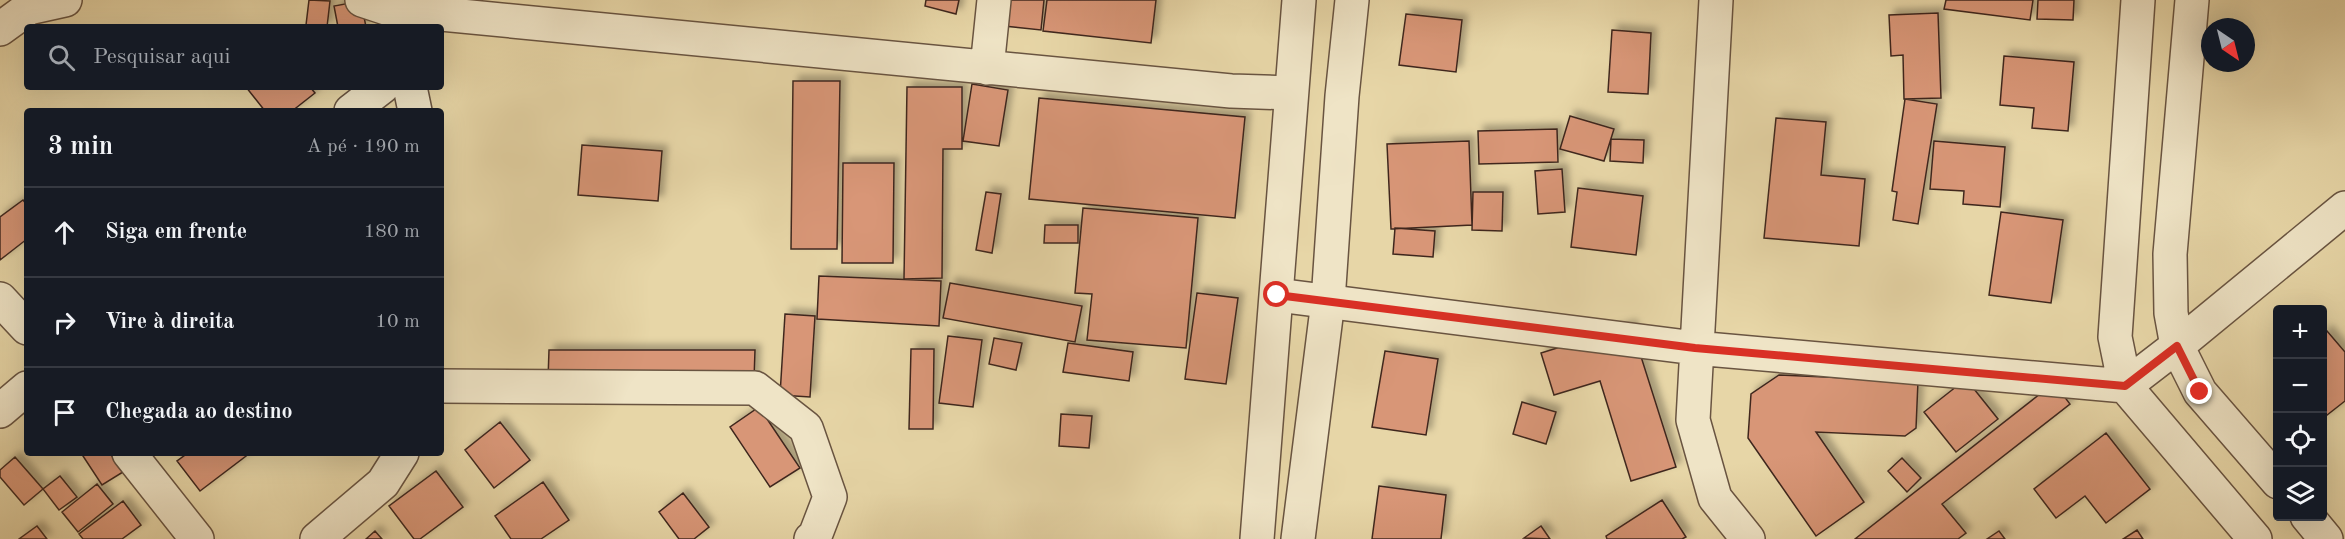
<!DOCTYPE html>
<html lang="pt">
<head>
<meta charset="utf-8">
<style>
  :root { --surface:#171b24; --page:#20242c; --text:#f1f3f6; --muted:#9ea1a6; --line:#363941 }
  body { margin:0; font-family:"Old Standard TT",serif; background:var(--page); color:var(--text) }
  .controls { position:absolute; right:18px; bottom:18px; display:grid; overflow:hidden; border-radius:6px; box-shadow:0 6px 24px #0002 }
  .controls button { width:54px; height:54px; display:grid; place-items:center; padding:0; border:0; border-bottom:2px solid var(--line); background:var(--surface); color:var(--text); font:30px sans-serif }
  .compass { position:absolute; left:2201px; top:18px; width:54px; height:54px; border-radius:50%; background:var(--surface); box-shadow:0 6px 24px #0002; rotate:145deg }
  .stop { position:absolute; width:18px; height:18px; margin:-14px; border:4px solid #d93025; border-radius:50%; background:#fff }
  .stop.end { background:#d93025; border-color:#fff; box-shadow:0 2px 6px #0008 }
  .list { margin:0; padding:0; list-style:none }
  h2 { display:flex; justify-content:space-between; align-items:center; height:78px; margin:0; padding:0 24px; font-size:26px }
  h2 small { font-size:20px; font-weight:400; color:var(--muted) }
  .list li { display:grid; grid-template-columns:39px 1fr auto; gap:18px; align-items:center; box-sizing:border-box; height:90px; padding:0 24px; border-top:2px solid var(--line) }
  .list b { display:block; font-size:22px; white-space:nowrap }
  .list em { font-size:20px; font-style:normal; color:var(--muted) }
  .icon { flex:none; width:33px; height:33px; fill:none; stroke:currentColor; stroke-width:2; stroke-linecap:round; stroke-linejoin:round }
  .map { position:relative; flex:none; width:2345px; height:539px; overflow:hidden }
  .search { position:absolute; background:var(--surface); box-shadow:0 6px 24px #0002; left:24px; top:24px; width:420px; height:66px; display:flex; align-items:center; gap:15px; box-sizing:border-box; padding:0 21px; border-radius:6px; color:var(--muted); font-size:22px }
  .panel { position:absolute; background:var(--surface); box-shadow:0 6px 24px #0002; left:24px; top:108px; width:420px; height:348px; border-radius:6px }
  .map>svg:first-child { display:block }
  .building { fill:#d89677; stroke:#3f281f; stroke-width:1.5; filter:url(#shadow) }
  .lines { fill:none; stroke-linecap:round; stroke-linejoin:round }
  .minor-casing { stroke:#695441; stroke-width:36 }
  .tertiary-casing { stroke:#695441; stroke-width:36 }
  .minor { stroke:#efe4c6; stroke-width:33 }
  .tertiary { stroke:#efe4c6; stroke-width:33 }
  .route { stroke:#d93025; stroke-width:8 }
</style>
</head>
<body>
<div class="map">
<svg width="2345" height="539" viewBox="0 0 2345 539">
  <defs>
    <filter id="shadow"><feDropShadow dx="5.5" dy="-5.5" stdDeviation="3" flood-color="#0004"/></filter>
  </defs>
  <rect width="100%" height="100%" fill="#e7d6a7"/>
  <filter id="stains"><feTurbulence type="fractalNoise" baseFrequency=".00333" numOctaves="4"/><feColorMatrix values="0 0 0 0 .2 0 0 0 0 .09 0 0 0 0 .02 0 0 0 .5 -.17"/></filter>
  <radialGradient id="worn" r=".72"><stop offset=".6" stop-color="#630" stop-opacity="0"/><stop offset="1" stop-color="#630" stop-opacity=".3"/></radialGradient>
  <path class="building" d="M309 0 330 1 327 27 306 25Z
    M926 0H959L956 14 925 6Z
    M1007 0H1044L1041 30 1004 26Z
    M1047 0H1156L1151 43 1043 31Z
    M1946 0H2033L2030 20 1944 9Z
    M2038 0H2074L2073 20 2037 19Z
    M361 1 366 27H338L334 6Z
    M1938 13 1941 98 1904 99 1903 55 1891 56 1889 15Z
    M1406 14 1462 20 1456 72 1399 65Z
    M1612 30 1651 33 1648 94 1608 92Z
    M2004 56 2074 62 2068 131 2032 128 2034 108 2000 105Z
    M793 81H840L837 249H791Z
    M972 84 1008 90 999 146 963 141Z
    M246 87H310L315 93 292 111H265Z
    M907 87H962V149H943L942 278 904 279Z
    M1039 98 1245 117 1235 218 1029 199Z
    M1905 99 1937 104 1918 224 1893 220 1897 192 1892 191Z
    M1570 116 1614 129 1604 161 1560 149Z
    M1776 118 1826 122 1821 175 1865 179 1859 246 1764 238Z
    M1557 129 1558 162 1479 164 1478 131Z
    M1611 139 1644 140 1643 163 1610 161Z
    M1469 141 1472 225 1391 229 1387 144Z
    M1934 141 2005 147 2000 207 1963 204 1964 191 1930 189Z
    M582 145 662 151 658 201 578 195Z
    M843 163H894L893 263H842Z
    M1562 169 1565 212 1538 214 1535 171Z
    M1578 188 1643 196 1636 255 1571 247Z
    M986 192 1001 194 992 253 976 250Z
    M1473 192H1503L1502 231 1472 230Z
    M23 200 27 205V239L0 260V217Z
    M1083 208 1198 218 1186 348 1087 340 1092 294 1075 293Z
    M2001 212 2063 220 2051 303 1989 295Z
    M1045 225H1078V243H1044Z
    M1395 228 1435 231 1433 257 1393 254Z
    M819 276 941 281 939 326 817 319Z
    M950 283 1082 306 1075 342 943 318Z
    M1197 293 1238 298 1226 384 1185 379Z
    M785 314 815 316 810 397 780 395Z
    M1631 325 1676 467 1631 481 1600 381 1554 395 1541 353Z
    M2327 331 2345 352V401L2322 419V335Z
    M948 336 982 340 973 407 939 403Z
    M994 338 1022 343 1016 370 989 364Z
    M1068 343 1133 352 1129 381 1063 372Z
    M911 349H934L933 429H909Z
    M549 350H755L754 380H548Z
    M1385 351 1438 359 1426 435 1372 427Z
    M1779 375 1918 381 1916 428 1905 436 1816 432 1864 502 1816 536 1748 438 1751 394Z
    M1966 379 1998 419 1956 452 1924 412Z
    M2054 383 2070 404 1942 504 1966 533 1958 539H1855Z
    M1522 402 1556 412 1546 444 1513 434Z
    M759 407 800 468 770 487 730 427Z
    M1061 414 1092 416 1089 448 1059 446Z
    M500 422 530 460 494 488 465 450Z
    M2106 433 2150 489 2106 523 2085 496 2056 518 2034 489Z
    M81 453H110L123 472 102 485Z
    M188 453H250L200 491 177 461Z
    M15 457 43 489 24 505 0 477V470Z
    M1902 458 1921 478 1907 492 1888 471Z
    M436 471 463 507 420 539H414L389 506Z
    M60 476 77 497 59 510 43 489Z
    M543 482 569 520 541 539H511L495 516Z
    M97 484 113 504 78 532 62 512Z
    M1379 486 1446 495 1441 539H1372Z
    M683 493 709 527 694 539H679L659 512Z
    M1662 500 1686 537 1682 539H1607L1606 536Z
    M123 501 141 525 122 539H83L79 534Z
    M37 526 47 539H19Z
    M1541 526 1550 539 1524 538Z
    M2137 530 2143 539H2123Z
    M375 531 382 539H366Z
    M1999 531 2005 539H1987Z"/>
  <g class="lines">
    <defs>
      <path id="minor" d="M362 0 389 9 1231 91 1291 93
        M1716 0 1693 420 1715 498 1748 539
        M2138 0 2115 337 2125 386 2255 539
        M2192 0 2170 254 2171 313 2177 346 2200 392 2278 482
        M0 29 29 8 65 0
        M987 68 994 0
        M410 87 415 111
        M351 111 382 87
        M1277 295 1695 348 2125 386 2177 346 2345 208
        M0 299 27 328
        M441 386 755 388 806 428 830 497 815 536 811 539
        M0 411 27 388
        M129 453 197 539
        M2307 516 2326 539
        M317 539 383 483 402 453"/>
      <path id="tertiary" d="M1257 539 1299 0
        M1298 539 1328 301 1342 96 1352 0"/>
    </defs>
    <use href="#minor" class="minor-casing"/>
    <use href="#tertiary" class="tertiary-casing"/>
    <use href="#minor" class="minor"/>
    <use href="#tertiary" class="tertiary"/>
  </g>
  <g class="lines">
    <path class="route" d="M1277 295 1695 348 2125 386 2177 346 2200 392"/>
  </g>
  <rect width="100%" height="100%" filter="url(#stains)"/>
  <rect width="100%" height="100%" fill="url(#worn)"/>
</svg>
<div class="controls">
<button>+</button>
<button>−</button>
<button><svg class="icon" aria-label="locate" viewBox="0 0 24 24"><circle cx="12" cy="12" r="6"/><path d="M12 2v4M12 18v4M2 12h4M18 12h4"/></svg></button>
<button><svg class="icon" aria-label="layers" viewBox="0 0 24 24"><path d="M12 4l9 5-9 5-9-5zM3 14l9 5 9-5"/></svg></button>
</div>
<svg class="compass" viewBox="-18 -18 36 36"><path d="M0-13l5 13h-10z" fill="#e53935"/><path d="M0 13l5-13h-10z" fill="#9ea1a6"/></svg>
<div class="stop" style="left:1277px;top:295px"></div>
<div class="stop end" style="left:2200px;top:392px"></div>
<div class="search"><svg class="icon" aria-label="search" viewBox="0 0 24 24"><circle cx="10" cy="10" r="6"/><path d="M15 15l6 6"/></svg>Pesquisar aqui</div>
<section class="panel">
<h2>3 min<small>A pé · 190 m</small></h2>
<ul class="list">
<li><svg class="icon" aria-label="ahead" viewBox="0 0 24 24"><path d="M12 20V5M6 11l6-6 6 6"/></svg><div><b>Siga em frente</b></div><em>180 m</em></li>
<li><svg class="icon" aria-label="right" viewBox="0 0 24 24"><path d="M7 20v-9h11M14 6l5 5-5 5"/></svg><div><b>Vire à direita</b></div><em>10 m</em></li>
<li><svg class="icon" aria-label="arrive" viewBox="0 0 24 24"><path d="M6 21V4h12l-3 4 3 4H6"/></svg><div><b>Chegada ao destino</b></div></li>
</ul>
</section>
</div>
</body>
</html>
